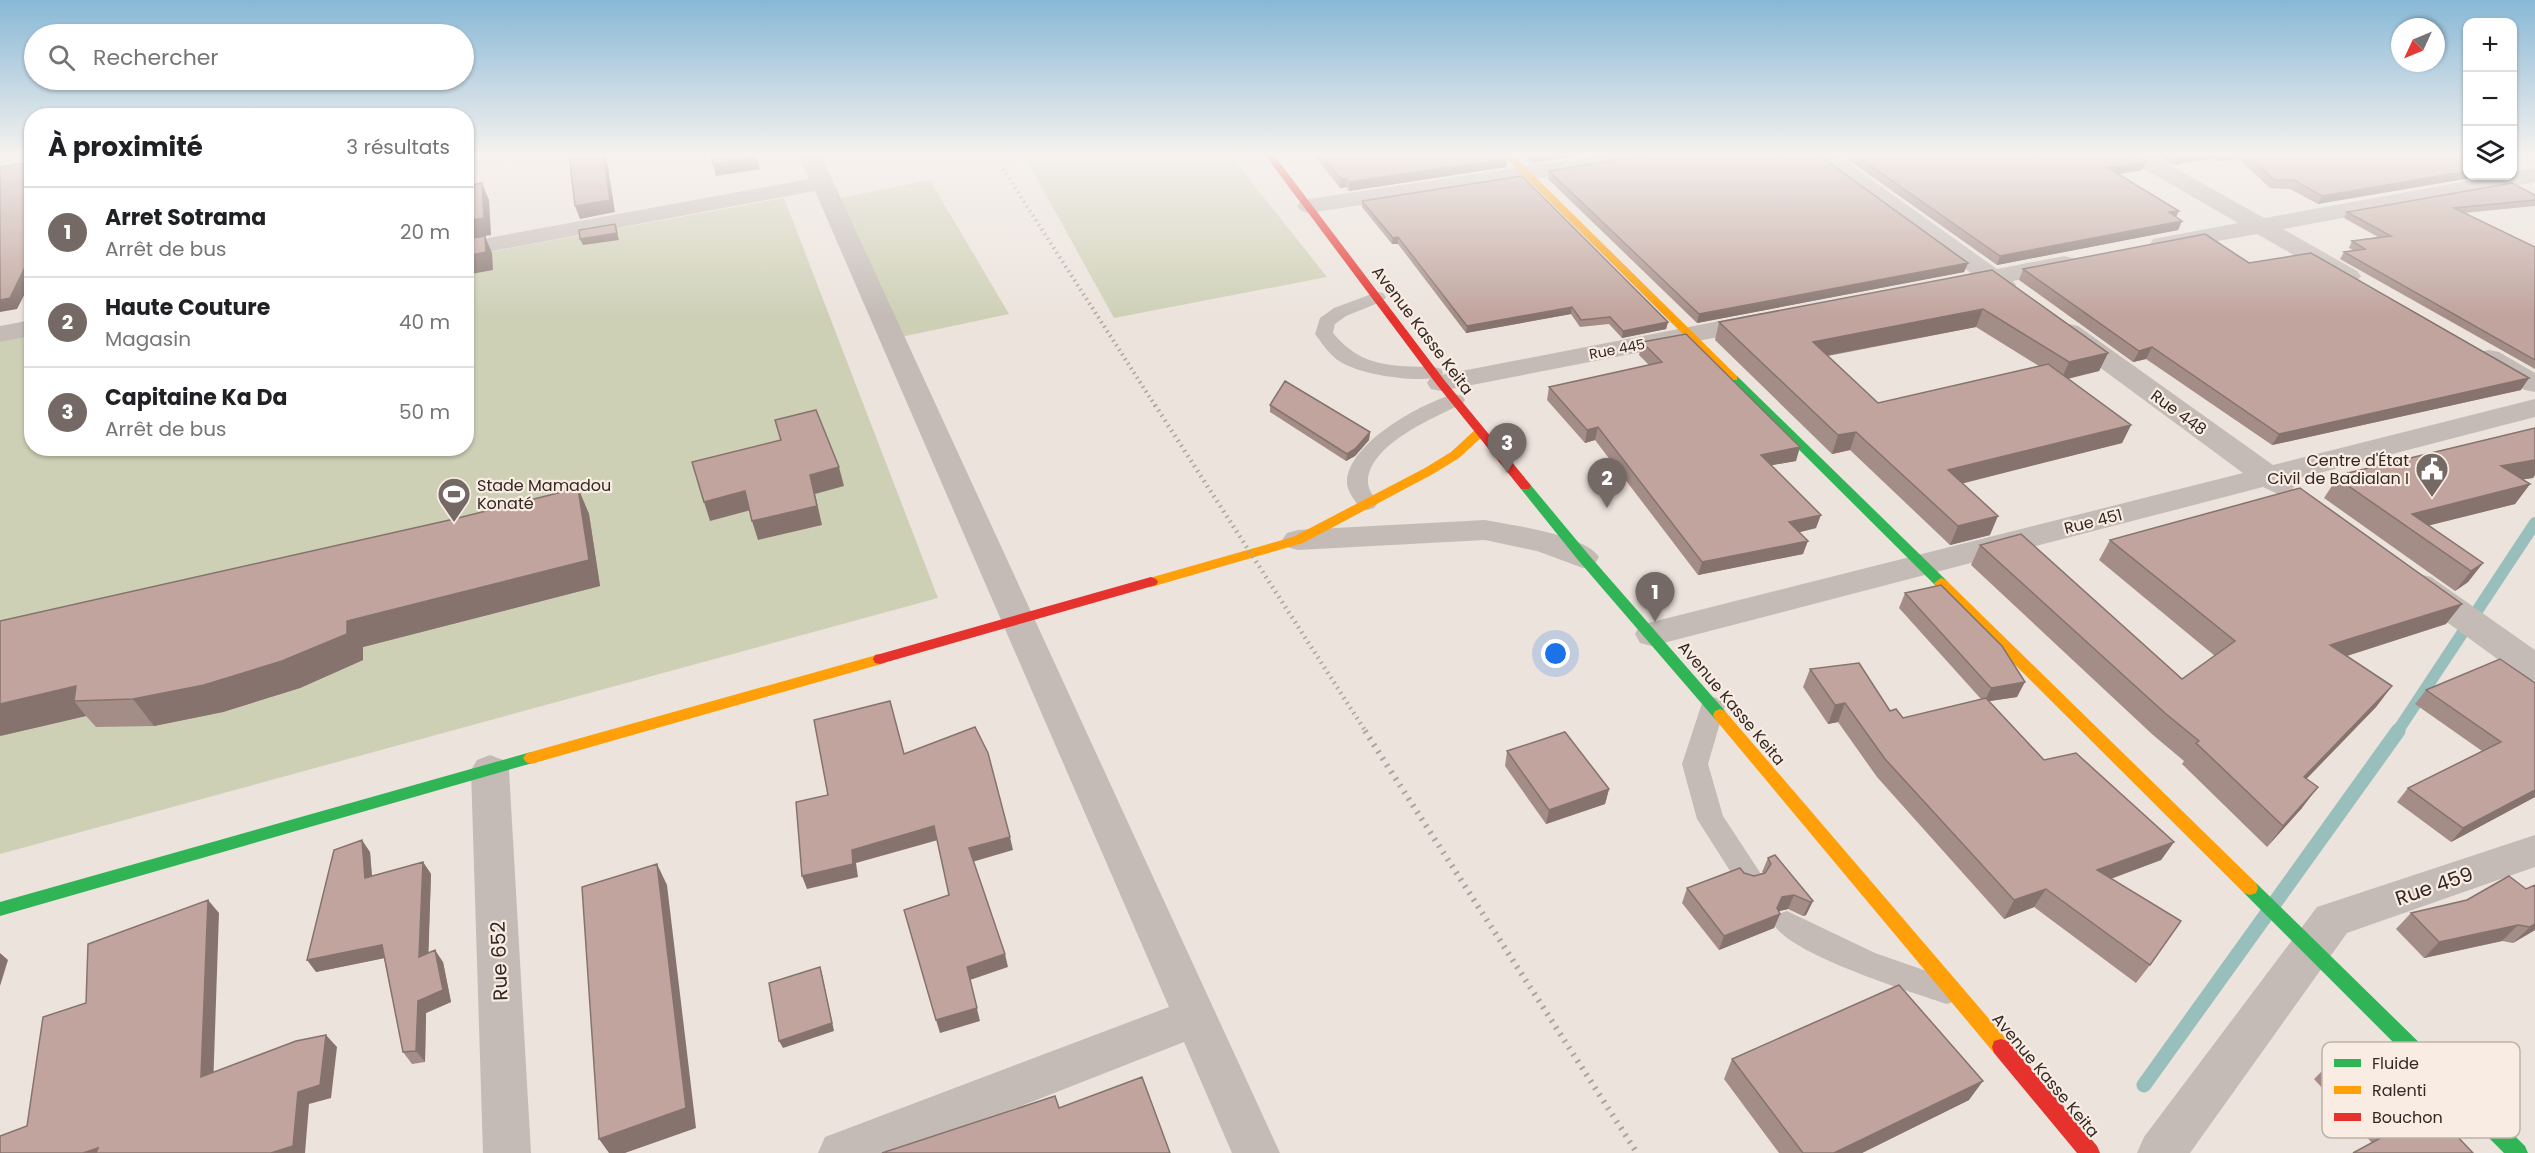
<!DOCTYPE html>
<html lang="fr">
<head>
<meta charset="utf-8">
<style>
  :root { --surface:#fff; --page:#f2f2f2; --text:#202124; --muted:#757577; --line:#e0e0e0; --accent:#746965 }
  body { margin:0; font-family:Poppins,sans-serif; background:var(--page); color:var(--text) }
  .controls { position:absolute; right:18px; top:18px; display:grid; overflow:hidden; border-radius:12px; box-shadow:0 2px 4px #0004 }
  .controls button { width:54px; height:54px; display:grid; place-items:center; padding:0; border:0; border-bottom:2px solid var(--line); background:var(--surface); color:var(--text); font:30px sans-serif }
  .compass { position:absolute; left:2391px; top:18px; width:54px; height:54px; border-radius:50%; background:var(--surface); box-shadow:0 2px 4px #0004; rotate:226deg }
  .you { position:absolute; left:1556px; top:654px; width:21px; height:21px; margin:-15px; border:4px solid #fff; border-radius:50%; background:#1a73e8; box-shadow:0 0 0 9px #1a73e833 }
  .badge { display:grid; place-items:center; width:39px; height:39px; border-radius:50%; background:var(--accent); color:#fff; font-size:20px; font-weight:700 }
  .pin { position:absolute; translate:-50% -50px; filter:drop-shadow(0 2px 3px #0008) }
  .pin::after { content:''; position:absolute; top:32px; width:21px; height:18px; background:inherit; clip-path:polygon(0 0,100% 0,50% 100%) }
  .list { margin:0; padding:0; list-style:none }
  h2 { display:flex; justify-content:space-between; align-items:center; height:78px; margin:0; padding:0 24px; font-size:26px }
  h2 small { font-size:20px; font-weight:400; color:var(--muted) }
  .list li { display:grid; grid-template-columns:39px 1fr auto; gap:18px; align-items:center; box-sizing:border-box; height:90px; padding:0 24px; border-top:2px solid var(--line) }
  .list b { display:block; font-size:22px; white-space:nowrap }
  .list p { margin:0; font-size:20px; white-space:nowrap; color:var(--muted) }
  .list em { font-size:20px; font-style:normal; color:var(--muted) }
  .icon { flex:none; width:33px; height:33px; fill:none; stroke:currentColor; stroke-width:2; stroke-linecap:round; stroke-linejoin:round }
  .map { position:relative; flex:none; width:2535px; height:1153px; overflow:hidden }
  .search { position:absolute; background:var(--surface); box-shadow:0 2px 4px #0004; left:24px; top:24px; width:450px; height:66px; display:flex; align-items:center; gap:15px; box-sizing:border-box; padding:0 21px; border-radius:33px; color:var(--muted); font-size:22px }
  .panel { position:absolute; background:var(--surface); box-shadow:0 2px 4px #0004; left:24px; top:108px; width:450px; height:348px; border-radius:24px }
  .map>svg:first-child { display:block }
  .green { fill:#ced0b6 }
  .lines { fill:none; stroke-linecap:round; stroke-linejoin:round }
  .stream-far1 { stroke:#98bfbb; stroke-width:12 }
  .stream { stroke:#98bfbb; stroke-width:15 }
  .lane { fill:#c4bbb6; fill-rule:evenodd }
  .street { fill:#c4bbb6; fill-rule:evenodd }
  .fast { fill:#30b455; fill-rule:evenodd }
  .slow { fill:#ff9f0a; fill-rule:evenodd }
  .jam { fill:#e5322d; fill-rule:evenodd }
  .rail-far2 { stroke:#aca4a0; stroke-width:4; stroke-dasharray:1.5 4; stroke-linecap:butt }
  .rail-far1 { stroke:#aca4a0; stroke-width:4.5; stroke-dasharray:1.5 4.5; stroke-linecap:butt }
  .rail { stroke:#aca4a0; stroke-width:6; stroke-dasharray:2 6; stroke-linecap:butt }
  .wall { fill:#a58d87; fill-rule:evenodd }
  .shaded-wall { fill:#86736e }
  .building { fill:#c0a49d; stroke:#86736e; stroke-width:1.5 }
  .labels { text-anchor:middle; stroke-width:4.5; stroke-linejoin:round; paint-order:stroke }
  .far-street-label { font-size:14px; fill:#342825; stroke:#f9ece2 }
  .street-label { font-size:16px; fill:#342825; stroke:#f9ece2 }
  .poi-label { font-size:16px; fill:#342825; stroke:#f9ece2; text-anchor:end }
  .near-street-label { font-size:20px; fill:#342825; stroke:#f9ece2 }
  .key { fill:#f9ece2; stroke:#beb1a9; stroke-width:1.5 }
  .key-label { font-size:16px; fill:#342825 }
</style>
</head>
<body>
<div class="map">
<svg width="2535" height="1153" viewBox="0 0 2535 1153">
  <rect width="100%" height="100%" fill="#ece3dc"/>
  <path class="green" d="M1024 155H1230L1327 277 1114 318Z
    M930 180 1009 314 901 337 835 199Z
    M784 198 938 598 0 854V342L31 336 32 448H466L467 256Z"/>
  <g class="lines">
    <path class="stream-far1" d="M2397 732 2535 523"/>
    <path class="stream" d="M2144 1085 2398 731"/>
    <path class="lane" d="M1377 292 1383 293 1386 297 1383 301 1346 316 1335 324 1333 333C1362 368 1392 366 1434 367L1441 369 1443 373 1441 377C1415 383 1357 375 1336 359 1329 353 1323 345 1318 338L1315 334 1320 318 1334 308Z
      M1455 394 1462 396 1465 400 1462 404C1433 418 1368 445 1368 482 1368 490 1374 497 1378 503L1374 508 1367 510 1360 508C1355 501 1347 491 1347 483 1346 444 1423 402 1455 394Z
      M1713 697 1722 700 1725 706 1708 764 1723 816 1763 877 1759 885 1749 888 1739 885 1697 819 1682 764 1701 706 1704 700Z
      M1787 911 1875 953 1958 982 1962 991 1958 1000 1947 1004C1911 992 1788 954 1773 923L1777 914Z"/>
    <path class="street" d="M799 155H821L1280 1153H1232L1184 1042 901 1153H818L825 1137 1169 1007 815 191 466 256V242L809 179Z
      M1603 155H1654L1651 160 1643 162 1309 213 1301 211 1297 206 1301 201 1309 199Z
      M1812 155H1837L1997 269 2064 256 2073 258 2076 263 2073 268 2013 281 2016 285 2012 290C1996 294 1996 286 1985 286 1971 286 1961 293 1947 289L1943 284 1947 279 1971 273 1815 160Z
      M2126 155H2152L2264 218 2495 176H2512V172L2535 168V182L2283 229 2357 271 2361 276 2357 281 2348 284 2339 281 2257 234 2162 251 2153 249 2150 244 2153 239 2238 223 2129 160Z
      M1761 313 1770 315 1774 321 1770 327 1441 391 1431 389 1427 383 1431 377 1441 375Z
      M32 320V336L0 342V326Z
      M2069 324 2078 326 2273 465 2535 399V417L2292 480 2295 485 2291 492 2280 495 2263 487 1652 646 1640 643 1635 634 1640 625 1652 622 2243 473 2060 338 2056 332 2060 326Z
      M2489 350 2499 352 2535 373V392L2525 390 2479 364 2475 358 2479 352Z
      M1485 520C1511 525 1585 535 1599 557L1594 565 1583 568 1537 551 1485 540 1298 550 1287 547 1282 540 1287 533 1298 530Z
      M2419 574 2431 577 2535 650V681L2522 677 2407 593 2402 585 2407 577Z
      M490 755 503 760 509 770 531 1153H483L471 770 477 760Z
      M2535 835V867L2347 933 2190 1153H2137L2144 1137 2317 907Z"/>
    <path class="fast" d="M1733 375 1737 376 1946 580 1948 583 1946 586H1936L1729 380 1727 378Z
      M1525 482 1529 483 1588 554 1725 711 1727 715 1725 719H1715L1578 560 1521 489 1519 486 1521 483Z
      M531 752 536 754 539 758 536 762 0 916V902Z
      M2250 881 2256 883 2525 1146 2528 1153H2504L2244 893 2242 888 2244 883Z"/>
    <path class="slow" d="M1503 155H1513L1737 376V380H1729Z
      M1480 428 1484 429 1486 432 1484 435 1459 458 1433 474 1303 543 1151 587 1144 582 1146 579 1293 537 1425 468 1451 452 1476 429Z
      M1941 578 1946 580 2256 883 2258 888 2256 893 2250 895 2244 893 1936 586 1934 583Z
      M880 654 885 655 887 659 885 663 531 764 526 762 523 758 526 754 531 752Z
      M1720 709 1725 711 2008 1041 2010 1047 2008 1053 2001 1055 1994 1053 1715 719 1713 715 1715 711Z"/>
    <path class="jam" d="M1265 155H1274L1445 381 1529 483 1531 486 1529 489H1521L1437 385Z
      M1151 577 1156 579 1158 582 1156 585 880 664 875 663 873 659 875 655 880 654Z
      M2001 1039 2008 1041 2097 1146 2100 1153H2077L1994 1053 1992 1047 1994 1041Z"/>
    <path class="rail-far2" d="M994 155 1156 407"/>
    <path class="rail-far1" d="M1155 405 1366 732"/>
    <path class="rail" d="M1365 731 1637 1153"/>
  </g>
  <path class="wall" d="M1313 154H1502L1507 159 1506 167 1349 191 1346 187 1340 188Z
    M1522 154H1591L1532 163Z
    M1840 154H2133L2146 162 2142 170 2118 174 2182 221 2178 230 1997 265Z
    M2155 154H2467L2318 204 2290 189 2270 188 2239 159 2219 161 2214 158 2174 165Z
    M1645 156 1968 263 1964 272 1697 323 1548 179 1549 171Z
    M2535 195V206L2464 213 2535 247V369L2340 259 2344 252 2353 250 2349 248 2352 241 2378 237 2344 218 2347 212Z
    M1362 201 1668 322 1666 329 1622 338 1609 324 1580 327 1571 314 1466 333 1398 244H1392L1362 207Z
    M2249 263 2521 390 2272 445 2146 359 2133 362 2019 280 2023 269Z
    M1992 270 2108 353 2099 371 2068 379 2131 425 2122 443 1962 483 1990 535 1950 545 1850 450 1832 454 1715 340 1719 322ZM1976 327 2039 366 1878 403 1828 356Z
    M1642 342 1796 461 1771 465 1816 528 1799 532 1803 554 1698 575 1595 440 1585 443 1547 400 1549 387 1649 365 1639 355Z
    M1270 405 1370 432 1369 440 1355 456 1346 461 1270 412Z
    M2535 428V475L2533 478 2522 479 2530 484 2515 504 2429 525 2483 563 2468 582 2455 591 2324 498 2337 478 2347 476 2348 473Z
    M578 488 589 514 600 586 363 647V660L300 688 223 712 154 726 96 727 86 716 0 736 454 519Z
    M2110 540 2446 624 2347 656 2392 686 2376 707 2306 779 2302 808 2267 847 2182 764 2184 761 2153 735 1971 565 1980 545 2182 679 2215 656 2099 560Z
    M1905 593 2017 697 1989 701 2044 760 2174 842 2161 860 2111 879 2150 965 2136 983 2034 907 2004 919 1877 777 1838 722 1828 724 1803 687 1810 669 1903 718 1981 699 1899 608Z
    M2535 683V797L2451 842 2397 802 2408 788 2482 751 2415 704 2426 690Z
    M1507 751 1609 789 1605 804 1546 824 1505 766Z
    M370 852 372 876 423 862 431 874 428 953 443 962 451 1002 426 1013 425 1062 412 1064 403 1052 384 958 316 972Z
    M1768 858 1813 901 1806 915 1803 916 1788 909 1779 911 1780 914 1774 928 1719 950 1682 903 1687 888 1744 873 1754 876 1763 873 1762 872Z
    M2509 876 2535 930 2513 943 2502 941 2424 958 2396 929 2411 913 2467 900Z
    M1732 1059 1969 1100 1862 1153H1779L1724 1079Z
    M2326 1067 2473 1153 2372 1143 2314 1079Z"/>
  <path class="shaded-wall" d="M603 154H606L615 212 580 219 575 206Z
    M1538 154H1591L1532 163 1533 155Z
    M2191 154H2216L2214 158 2174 165 2178 157Z
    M2223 154H2241L2239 159 2219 161Z
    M756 157 760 169 716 176 713 164Z
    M1507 159 1506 167 1349 191V182Z
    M2146 162 2142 170 2105 176 2108 168Z
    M2468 171V176H2483L2318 204 2322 196Z
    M1341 179H1346V187L1340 188Z
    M482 183 489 200 491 235 485 236 492 253 493 270 466 275V221Z
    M2179 211 2175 219 2169 212Z
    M2182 221 2178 230 1997 265 2000 256Z
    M615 224 619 240 583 245 580 239Z
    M1398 237V244H1392L1393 238Z
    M32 260V280L17 309 0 312V300L28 261Z
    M1968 263 1964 272 1697 323 1699 314Z
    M1572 307 1571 314 1466 333 1467 326Z
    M1983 309 1976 327 1808 359 1813 342Z
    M1668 322 1666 329 1622 338 1623 331Z
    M2152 347 2146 359 2133 362 2139 351Z
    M2108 353 2099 371 2061 380 2069 362Z
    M2529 378 2521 390 2272 445 2279 434Z
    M2131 425 2122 443 1941 489 1948 470Z
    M1598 427 1595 440 1585 443 1587 430Z
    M1370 432 1369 440 1355 456 1346 461 1347 454Z
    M1856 432 1850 450 1832 454 1838 435Z
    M1800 447 1796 461 1757 468 1761 455Z
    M2535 460V475L2533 478 2486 485 2501 466Z
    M839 467 844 486 815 494 822 525 758 540 752 521 810 475Z
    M2530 484 2515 504 2411 530 2412 514Z
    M578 488 589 514 600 586 363 647V660L300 688 223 712 154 726 133 699 347 621Z
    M745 491 751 510 710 521 704 502Z
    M1821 515 1816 528 1785 536 1789 522Z
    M1998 516 1990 535 1950 545 1958 526Z
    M1808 541 1803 554 1698 575 1702 562Z
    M2483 563 2468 582 2455 591 2471 571Z
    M2462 604 2446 624 2315 666 2330 645Z
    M2025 682 2017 697 1984 702 1991 688Z
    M76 686 74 701 86 716 0 736V704Z
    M2392 686 2376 707 2288 798 2304 777Z
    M1845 703 1838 722 1828 724 1835 705Z
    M2318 787 2302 808 2267 847 2283 826Z
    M1609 789 1605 804 1546 824 1549 810Z
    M2535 790V797L2451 842 2463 828Z
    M934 826 938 840 856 863 858 877 807 889 802 876 852 850Z
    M1010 837 1013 850 972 862 969 848Z
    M362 840 370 852 373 891 365 878Z
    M2174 842 2161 860 2085 888 2097 870Z
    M423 862 431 874 428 969 419 957Z
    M657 864 667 885 696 1128 625 1153H609L599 1139Z
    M2046 889 2034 907 2004 919 2014 900Z
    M1794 895 1788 909 1776 912 1780 914 1774 928 1719 950 1724 936 1777 908 1782 897Z
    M208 900 219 913 213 1089 201 1077Z
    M1813 901 1806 915 1803 916 1810 902Z
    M2535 924V930L2513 943 2530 927Z
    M2518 925 2502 941 2424 958 2439 942Z
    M382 945 390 957 316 972 307 960Z
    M435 950 443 962 451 1002 426 1013 425 1062 416 1051 418 1001Z
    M0 953 8 960 0 986Z
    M1005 954 1008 967 970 980 980 1021 940 1033 936 1020 967 967Z
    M820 967 822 974 834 1031 783 1048 779 1041Z
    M326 1035 337 1047 331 1098 309 1104 305 1153H271L298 1092Z
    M1983 1081 1969 1100 1862 1153H1834Z
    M98 1148 103 1153H83Z"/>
  <path class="building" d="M569 154H603L610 200 575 206Z
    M710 154H756V157L713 164Z
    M1320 154H1502L1507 159 1349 182 1346 179H1341Z
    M1650 154H1817L1968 263 1699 314 1549 171Z
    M1854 154H2133L2146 162 2108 168 2179 211 2169 212 2182 221 2000 256Z
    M2174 154H2191L2178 157Z
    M2247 154H2467L2468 171 2322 196 2294 180H2274Z
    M32 162V260L28 261 10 298 0 300V167Z
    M1522 176 1668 322 1623 331 1610 317 1581 320 1572 307 1467 326 1398 237 1393 238 1362 201Z
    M482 183 484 218 466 221V186Z
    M2512 183 2535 195V200L2454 208 2535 247V360L2344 252 2365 249 2352 241 2391 236 2347 212Z
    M615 224 617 233 580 239 579 230Z
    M2205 234 2249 263 2311 253 2529 378 2279 434 2152 347 2139 351 2023 269Z
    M485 236 486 252 466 256V239Z
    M1992 270 2108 353 2069 362 1983 309 1813 342 1878 403 2048 364 2131 425 1948 470 1998 516 1958 526 1856 432 1838 435 1719 322Z
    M1686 334 1800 447 1761 455 1821 515 1789 522 1808 541 1702 562 1598 427 1587 430 1549 387 1662 362 1642 342Z
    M1285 381 1370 432 1355 449 1347 454 1270 405Z
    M816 410 839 467 810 475 817 506 752 521 745 491 704 502 692 462 781 440 775 420Z
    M2535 428V460L2501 466 2530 484 2412 514 2483 563 2471 571 2337 478 2350 475 2348 473Z
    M578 488 589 560 347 621V634L282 661 204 685 133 699 74 701 76 686 0 704V621L454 519Z
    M2300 488 2462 604 2330 645 2392 686 2304 777 2318 787 2283 826 2196 743 2199 741 2166 714 1980 545 2021 534 2182 679 2235 641 2110 540Z
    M1941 585 2002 646 2025 682 1991 688 1905 593Z
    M2500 659 2535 683V790L2463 828 2408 788 2501 742 2426 690Z
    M1859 663 1890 711 1896 709 1903 718 1986 698 2044 760 2076 753 2174 842 2097 870 2181 921 2150 965 2046 889 2014 900 1885 759 1845 703 1835 705 1810 669Z
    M890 701 904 754 975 727 988 753 1010 837 969 848 1005 954 967 967 977 1008 936 1020 904 910 949 895 934 826 852 850 853 864 802 876 796 802 828 795 814 720Z
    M1565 732 1609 789 1549 810 1507 751Z
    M362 840 365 878 423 862 419 957 435 950 443 990 418 1001 416 1051 403 1052 382 945 307 960 334 850Z
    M1775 855 1813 901 1810 902 1794 895 1782 897 1777 908 1780 914 1724 936 1687 888 1740 868 1744 873 1754 876 1765 873 1771 864 1768 858Z
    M657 864 686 1108 599 1139 582 887Z
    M2509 876 2526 889 2535 885V924L2530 927 2518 925 2439 942 2411 913 2467 900Z
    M208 900 201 1077 296 1041 326 1035 320 1085 298 1092 293 1146 271 1153H96L98 1148 83 1153H0V1136L27 1126 43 1017 86 1003 88 944Z
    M820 967 832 1023 779 1041 769 983Z
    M1899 985 1983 1081 1834 1153H1803L1732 1059Z
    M2375 1050 2473 1153H2353L2388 1134 2326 1067Z
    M1142 1077 1170 1153H882L1055 1096 1059 1108Z"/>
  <linearGradient id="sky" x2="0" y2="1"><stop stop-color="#88b8d6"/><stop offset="0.49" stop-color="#f6f2ef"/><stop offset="1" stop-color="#f6f2ef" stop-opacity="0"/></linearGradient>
  <rect width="2535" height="316" fill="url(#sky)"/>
  <defs>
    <symbol id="civic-pin" viewBox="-11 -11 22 30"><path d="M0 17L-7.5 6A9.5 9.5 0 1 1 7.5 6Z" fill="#746965" stroke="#f9ece2"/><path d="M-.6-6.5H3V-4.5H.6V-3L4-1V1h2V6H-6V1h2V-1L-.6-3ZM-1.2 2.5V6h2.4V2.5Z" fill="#fff"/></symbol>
    <symbol id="stadium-pin" viewBox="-11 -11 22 30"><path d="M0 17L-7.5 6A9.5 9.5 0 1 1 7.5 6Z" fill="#746965" stroke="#f9ece2"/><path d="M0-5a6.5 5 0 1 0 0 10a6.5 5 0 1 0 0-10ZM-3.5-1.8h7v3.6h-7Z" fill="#fff"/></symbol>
  </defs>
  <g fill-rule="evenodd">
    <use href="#civic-pin" x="2413" y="450" width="38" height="52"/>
    <use href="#stadium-pin" x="435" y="475" width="38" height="52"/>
  </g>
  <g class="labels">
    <g class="far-street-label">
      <text transform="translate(1617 349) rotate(-11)" y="5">Rue 445</text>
    </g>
    <g class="street-label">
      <text transform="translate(1423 330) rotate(53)" y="6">Avenue Kasse Keita</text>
      <text transform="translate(2179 412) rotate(36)" y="6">Rue 448</text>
      <text transform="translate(2093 521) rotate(-14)" y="6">Rue 451</text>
      <text transform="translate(1732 703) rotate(50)" y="6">Avenue Kasse Keita</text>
      <text transform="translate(2046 1075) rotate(50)" y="6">Avenue Kasse Keita</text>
    </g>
    <g class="poi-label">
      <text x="2409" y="466">Centre d'État<tspan x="2409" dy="18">Civil de Badialan I</tspan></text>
      <text x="477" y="491" text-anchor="start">Stade Mamadou<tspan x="477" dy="18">Konaté</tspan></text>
    </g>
    <g class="near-street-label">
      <text transform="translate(2434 886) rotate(-19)" y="7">Rue 459</text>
      <text transform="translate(499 961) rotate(-92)" y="7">Rue 652</text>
    </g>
  </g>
  <rect x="2322" y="1042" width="198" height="96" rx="9" class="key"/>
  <rect x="2334" y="1059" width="27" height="8" fill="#30b455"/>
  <rect x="2334" y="1086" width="27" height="8" fill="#ff9f0a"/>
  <rect x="2334" y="1113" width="27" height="8" fill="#e5322d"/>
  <g class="key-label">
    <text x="2372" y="1069">Fluide</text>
    <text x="2372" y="1096">Ralenti</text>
    <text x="2372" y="1123">Bouchon</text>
  </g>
</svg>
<div class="controls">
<button>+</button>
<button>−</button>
<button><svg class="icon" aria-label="layers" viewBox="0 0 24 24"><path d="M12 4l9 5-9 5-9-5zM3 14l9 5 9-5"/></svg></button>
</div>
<svg class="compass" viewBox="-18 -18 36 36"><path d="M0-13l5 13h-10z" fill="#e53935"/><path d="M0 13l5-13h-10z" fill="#757577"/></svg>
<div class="you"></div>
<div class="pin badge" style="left:1655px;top:622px">1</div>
<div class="pin badge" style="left:1607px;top:508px">2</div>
<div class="pin badge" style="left:1507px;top:473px">3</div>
<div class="search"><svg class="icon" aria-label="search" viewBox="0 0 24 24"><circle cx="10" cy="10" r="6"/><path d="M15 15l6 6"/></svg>Rechercher</div>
<section class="panel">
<h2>À proximité<small>3 résultats</small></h2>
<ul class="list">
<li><span class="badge">1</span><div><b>Arret Sotrama</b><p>Arrêt de bus</p></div><em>20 m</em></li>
<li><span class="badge">2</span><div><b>Haute Couture</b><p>Magasin</p></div><em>40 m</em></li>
<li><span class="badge">3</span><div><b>Capitaine Ka Da</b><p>Arrêt de bus</p></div><em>50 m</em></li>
</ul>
</section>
</div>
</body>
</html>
